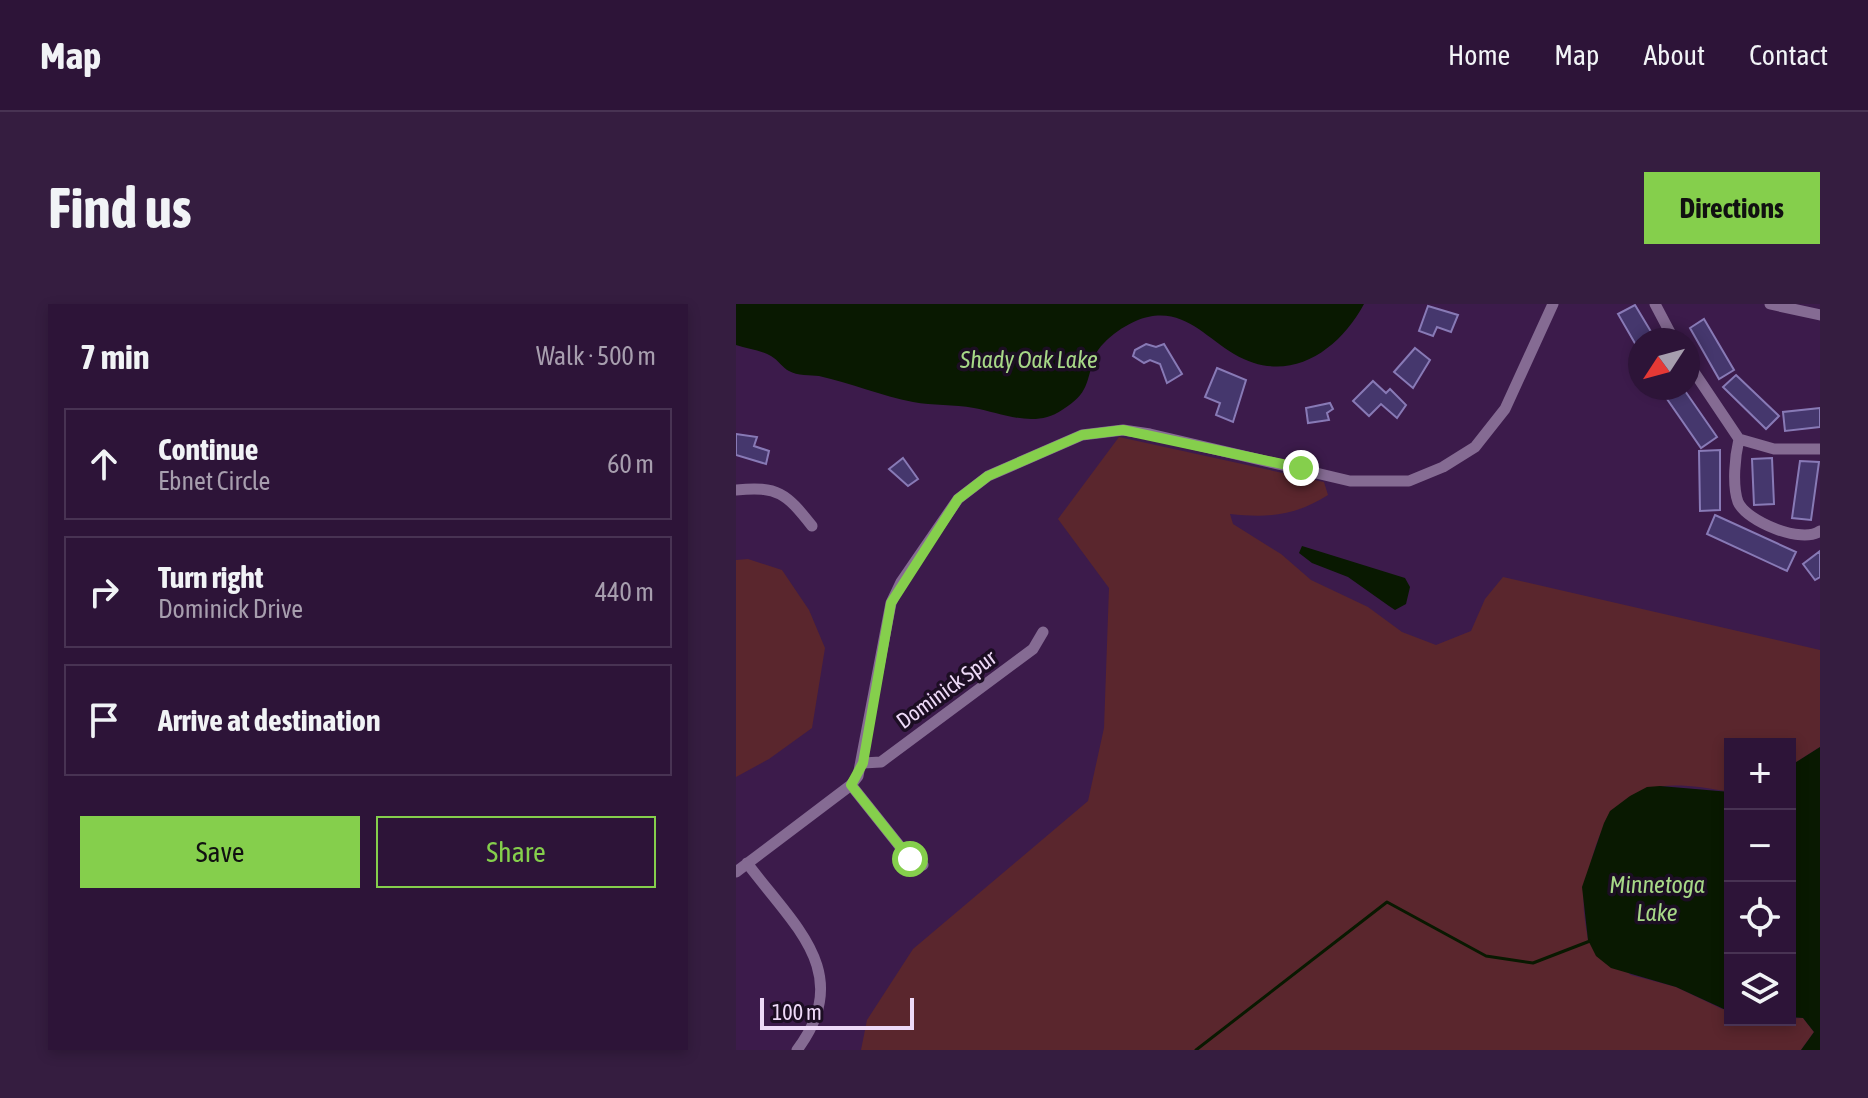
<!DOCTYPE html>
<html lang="en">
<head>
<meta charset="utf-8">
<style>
  :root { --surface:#2d1438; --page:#351d40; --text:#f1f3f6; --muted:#a79eae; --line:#483353; --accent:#85cf4c }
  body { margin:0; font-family:"Asap Condensed",sans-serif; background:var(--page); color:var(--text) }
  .controls { position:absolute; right:24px; bottom:24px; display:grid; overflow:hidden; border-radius:0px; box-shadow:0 4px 12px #0003 }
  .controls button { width:72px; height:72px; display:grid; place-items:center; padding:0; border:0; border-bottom:2px solid var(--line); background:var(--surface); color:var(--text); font:40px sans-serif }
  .compass { position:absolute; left:892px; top:24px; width:72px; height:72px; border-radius:50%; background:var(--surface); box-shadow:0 4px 12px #0003; rotate:234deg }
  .scale { position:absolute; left:24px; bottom:20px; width:154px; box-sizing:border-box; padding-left:8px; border:4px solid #eedaf8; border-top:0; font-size:22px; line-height:28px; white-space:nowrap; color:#eedaf8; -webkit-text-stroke:6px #1c0e23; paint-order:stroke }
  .stop { position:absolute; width:24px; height:24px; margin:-18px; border:6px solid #85cf4c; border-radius:50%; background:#fff }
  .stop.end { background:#85cf4c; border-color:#fff; box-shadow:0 2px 8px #0008 }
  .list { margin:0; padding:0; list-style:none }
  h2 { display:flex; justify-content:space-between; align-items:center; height:104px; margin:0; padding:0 32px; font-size:34px }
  h2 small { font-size:26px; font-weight:400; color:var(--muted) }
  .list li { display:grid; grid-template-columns:52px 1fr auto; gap:24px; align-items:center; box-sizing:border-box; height:112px; margin:0 16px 16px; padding:0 16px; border:2px solid var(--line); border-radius:0px }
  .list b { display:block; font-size:30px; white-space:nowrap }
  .list p { margin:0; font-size:26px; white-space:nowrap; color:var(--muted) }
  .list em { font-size:26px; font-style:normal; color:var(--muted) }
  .actions { display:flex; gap:16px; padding:24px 32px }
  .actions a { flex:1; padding:18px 0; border:2px solid var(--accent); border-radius:0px; text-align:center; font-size:28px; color:var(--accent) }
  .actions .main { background:var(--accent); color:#111 }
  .icon { flex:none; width:44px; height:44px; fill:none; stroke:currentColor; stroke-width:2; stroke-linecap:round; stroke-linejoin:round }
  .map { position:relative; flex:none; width:1084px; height:746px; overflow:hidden; border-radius:0px }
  header { display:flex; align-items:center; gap:48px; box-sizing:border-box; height:112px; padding:0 40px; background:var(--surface); border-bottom:2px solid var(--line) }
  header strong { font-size:38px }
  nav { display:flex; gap:44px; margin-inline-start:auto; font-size:28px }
  .intro { display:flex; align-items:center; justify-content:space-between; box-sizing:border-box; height:192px; padding:0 48px }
  h1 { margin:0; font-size:56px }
  .button { padding:20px 36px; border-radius:0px; background:var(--accent); color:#111; font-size:28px; font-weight:700 }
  main { display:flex; gap:48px; padding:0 48px }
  aside { flex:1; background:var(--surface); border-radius:0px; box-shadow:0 4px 12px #0003 }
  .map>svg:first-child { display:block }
  .green { fill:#5a262d }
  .water { fill:#091901 }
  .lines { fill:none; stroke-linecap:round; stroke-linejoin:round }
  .stream { stroke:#091901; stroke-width:3 }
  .building { fill:#45376d; stroke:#887ab6; stroke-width:2 }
  .minor { stroke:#856b93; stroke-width:11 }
  .route { stroke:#85cf4c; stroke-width:10 }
  .labels { text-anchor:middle; stroke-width:7; stroke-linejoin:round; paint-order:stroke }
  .street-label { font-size:22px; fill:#eedaf8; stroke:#1c0e23 }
  .water-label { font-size:24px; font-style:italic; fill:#a7d887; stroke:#1c0e23 }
</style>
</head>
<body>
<header>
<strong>Map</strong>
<nav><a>Home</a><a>Map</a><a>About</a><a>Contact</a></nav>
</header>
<div class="intro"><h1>Find us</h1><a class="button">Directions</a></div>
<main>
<aside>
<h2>7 min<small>Walk · 500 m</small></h2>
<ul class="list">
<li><svg class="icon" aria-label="ahead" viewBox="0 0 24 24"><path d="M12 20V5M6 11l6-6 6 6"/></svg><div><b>Continue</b><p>Ebnet Circle</p></div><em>60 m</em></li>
<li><svg class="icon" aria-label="right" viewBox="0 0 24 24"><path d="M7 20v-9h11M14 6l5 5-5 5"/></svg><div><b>Turn right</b><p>Dominick Drive</p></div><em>440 m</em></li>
<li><svg class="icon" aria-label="arrive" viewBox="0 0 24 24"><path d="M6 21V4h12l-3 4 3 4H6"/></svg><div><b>Arrive at destination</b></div></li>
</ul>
<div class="actions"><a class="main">Save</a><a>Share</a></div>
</aside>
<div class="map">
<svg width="1084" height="746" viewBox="0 0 1084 746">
  <rect width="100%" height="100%" fill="#3c1b4b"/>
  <path class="green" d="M383 133 588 178 592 191C559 212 532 214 494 210L497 220 545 250 575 276 632 303 666 328 700 341 735 327 749 295 767 273 1084 346V443L1054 462V440H994V488C925 475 879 475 857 551 846 591 845 594 852 636L895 671 940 683 986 705 994 706V716L1067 714 1078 728 1065 746H125L131 716 177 645 352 497 368 424 373 284 322 215Z
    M12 255 46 266 73 306 89 344 76 424 33 455 0 473V256Z"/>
  <path class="water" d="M0 0H628C602 48 552 82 498 50 469 33 449 5 412 13 395 16 366 35 359 52 349 80 354 88 326 106 299 125 266 109 238 104 218 100 197 102 177 98 146 92 115 79 83 72 75 71 61 72 53 67 47 64 42 56 35 52 25 46 11 45 0 41Z
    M566 242 669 274 674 283 670 300 659 306 653 302 612 273 576 259 563 249Z
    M1084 443V746H1065L1078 728 1067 714 1054 713V462Z
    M924 482 994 488 992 707 940 683 875 664 860 652 852 636 846 583 868 519 874 507 894 492 911 483Z"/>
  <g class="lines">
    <path class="stream" d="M460 746 651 598 750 652 797 659 854 637"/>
  </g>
  <path class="building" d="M899 1 920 36H904V48L882 10Z
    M692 2 722 11 715 28 701 23 697 32 683 27Z
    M968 15 998 66 983 75 954 24Z
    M410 40 420 43 428 40 446 70 431 79 424 60 414 56 408 59 397 52 399 46Z
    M679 44 694 56 677 84 658 68Z
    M481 64 510 76 497 118 480 111 484 99 469 93Z
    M1000 71 1043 112 1030 125 987 83Z
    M637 77 650 89 654 85 670 101 661 114 645 100 633 112 617 97Z
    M947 84 981 133 965 144 931 95Z
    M594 99 597 105 591 109 593 116 572 119 570 104Z
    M1084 104V123L1049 127 1047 108Z
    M0 130 21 133 18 142 33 147 30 160 0 151Z
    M984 146V206L964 207 963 147Z
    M167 154 182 175 172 182 153 165Z
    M1036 154 1038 200 1018 201 1016 155Z
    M1064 157 1083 158 1075 216 1056 214Z
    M979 211 1060 248 1051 267 971 230Z
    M1084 247V273L1079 276 1067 260Z"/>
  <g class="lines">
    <path class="minor" d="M919 0 938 36
      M1034 0 1084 11
      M952 59 1003 135
      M1003 135C999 152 996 181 1002 198 1011 218 1066 240 1084 227
      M1003 135 1038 145H1084
      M0 186C42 182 50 189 76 222
      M127 459 145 458 297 345 307 328
      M115 481 174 555 187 561
      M11 559C58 622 119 669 61 746
      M0 568 115 481 122 472 155 299 165 278 222 195 252 172 346 131 387 126 414 130 614 177H673L707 163 739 143 769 105 817 0"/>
  </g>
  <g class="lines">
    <path class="route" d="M174 555 115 481 127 459 155 299 222 195 252 172 346 131 387 126 565 164"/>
  </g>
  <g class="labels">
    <g class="street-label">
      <text transform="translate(210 385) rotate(-36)" y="8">Dominick Spur</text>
    </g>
    <g class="water-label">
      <text x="293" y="64">Shady Oak Lake</text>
      <text x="921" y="589">Minnetoga<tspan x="921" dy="28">Lake</tspan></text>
    </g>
  </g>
</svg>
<div class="controls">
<button>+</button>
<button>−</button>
<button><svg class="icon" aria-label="locate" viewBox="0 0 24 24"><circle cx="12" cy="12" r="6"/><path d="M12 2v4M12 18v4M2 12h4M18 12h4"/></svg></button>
<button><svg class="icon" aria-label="layers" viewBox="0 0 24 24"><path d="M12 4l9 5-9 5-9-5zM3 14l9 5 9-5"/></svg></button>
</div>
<svg class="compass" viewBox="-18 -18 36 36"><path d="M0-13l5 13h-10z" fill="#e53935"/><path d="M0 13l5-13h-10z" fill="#a79eae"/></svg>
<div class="scale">100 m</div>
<div class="stop" style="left:174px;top:555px"></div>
<div class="stop end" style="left:565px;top:164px"></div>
</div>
</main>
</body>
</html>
